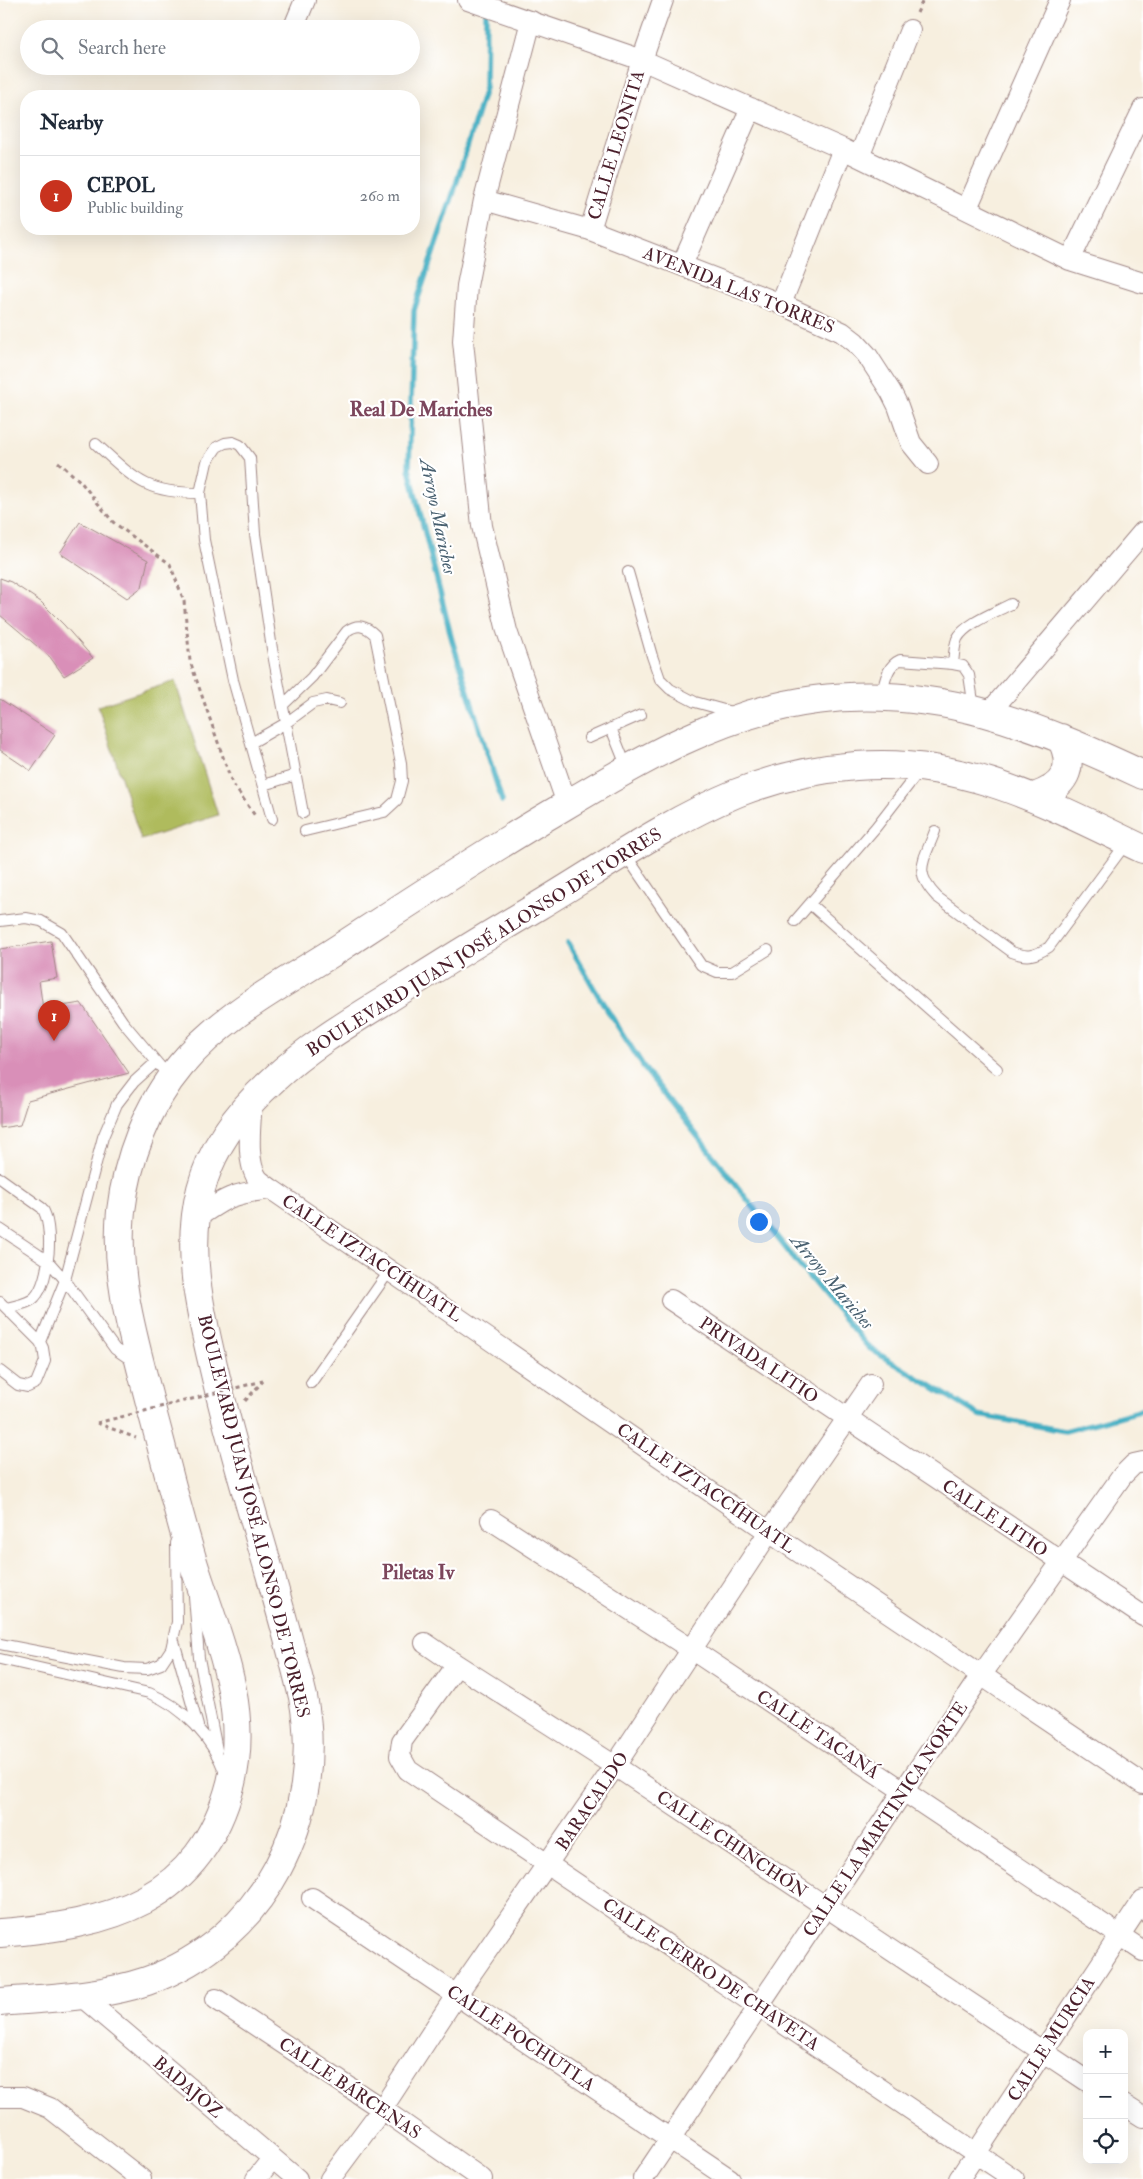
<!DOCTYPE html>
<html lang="en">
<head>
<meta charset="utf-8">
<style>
  :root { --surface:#fff; --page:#f2f2f3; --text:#1f2937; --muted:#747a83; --line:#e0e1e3; --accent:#c8321e }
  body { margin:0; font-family:"IM FELL Double Pica",serif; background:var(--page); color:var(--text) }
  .controls { position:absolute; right:15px; bottom:15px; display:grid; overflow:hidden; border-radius:10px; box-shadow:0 5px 20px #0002 }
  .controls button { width:45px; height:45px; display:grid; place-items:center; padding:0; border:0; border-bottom:1px solid var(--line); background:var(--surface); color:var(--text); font:25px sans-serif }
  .you { position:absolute; left:758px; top:1221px; width:18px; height:18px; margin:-12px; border:4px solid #fff; border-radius:50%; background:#1a73e8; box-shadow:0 0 0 8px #1a73e833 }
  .badge { display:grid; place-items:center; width:32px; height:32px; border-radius:50%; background:var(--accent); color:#fff; font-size:16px; font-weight:700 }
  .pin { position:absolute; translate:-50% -41px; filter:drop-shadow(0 1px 2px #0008) }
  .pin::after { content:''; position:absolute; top:26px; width:18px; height:15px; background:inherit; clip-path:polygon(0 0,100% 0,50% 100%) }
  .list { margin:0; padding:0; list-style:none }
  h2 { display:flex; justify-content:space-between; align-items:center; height:65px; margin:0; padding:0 20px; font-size:21px }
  h2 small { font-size:16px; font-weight:400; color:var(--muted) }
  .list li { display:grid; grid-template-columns:32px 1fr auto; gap:15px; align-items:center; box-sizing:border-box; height:80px; padding:0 20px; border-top:1px solid var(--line) }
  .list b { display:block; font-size:19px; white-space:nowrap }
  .list p { margin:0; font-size:16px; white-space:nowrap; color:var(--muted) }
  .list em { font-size:16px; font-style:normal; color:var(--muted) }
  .icon { flex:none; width:28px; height:28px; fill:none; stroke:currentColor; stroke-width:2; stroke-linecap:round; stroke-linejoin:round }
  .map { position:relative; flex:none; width:1143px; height:2179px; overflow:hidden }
  .search { position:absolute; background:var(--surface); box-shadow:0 5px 20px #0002; left:20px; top:20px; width:400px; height:55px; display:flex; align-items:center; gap:12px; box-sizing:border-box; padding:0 18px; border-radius:28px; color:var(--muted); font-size:19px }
  .panel { position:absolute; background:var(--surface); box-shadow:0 5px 20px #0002; left:20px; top:90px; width:400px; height:145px; border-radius:20px }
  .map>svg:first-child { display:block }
  .green { fill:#afbb5d; stroke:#7c6d44 }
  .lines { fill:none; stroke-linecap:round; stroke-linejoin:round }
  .stream { stroke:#43aec2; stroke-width:5.5 }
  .building { fill:#d98fb8 }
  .service-casing { stroke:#a08785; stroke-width:12 }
  .minor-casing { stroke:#a08785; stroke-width:22 }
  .primary-casing { stroke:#a08785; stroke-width:30 }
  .path { stroke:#a08785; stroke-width:3; stroke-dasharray:4 4; stroke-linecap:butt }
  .service { stroke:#fff; stroke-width:10 }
  .minor { stroke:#fff; stroke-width:20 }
  .primary { stroke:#fff; stroke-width:28 }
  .path-bridge { stroke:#a08785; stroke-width:3; stroke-dasharray:4 4; stroke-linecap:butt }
  .labels { text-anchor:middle; stroke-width:4.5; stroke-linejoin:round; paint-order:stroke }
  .street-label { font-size:18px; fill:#4a1f2b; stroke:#fff }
  .water-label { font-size:19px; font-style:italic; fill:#475f6f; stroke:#fff }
  .quarter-label { font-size:20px; font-weight:bold; fill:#7c465c; stroke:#fff }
</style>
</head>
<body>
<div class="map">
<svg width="1143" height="2179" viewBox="0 0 1143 2179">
  <rect width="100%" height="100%" fill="#fff"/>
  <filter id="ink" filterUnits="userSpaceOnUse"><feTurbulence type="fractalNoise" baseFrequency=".02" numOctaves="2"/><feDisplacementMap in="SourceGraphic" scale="10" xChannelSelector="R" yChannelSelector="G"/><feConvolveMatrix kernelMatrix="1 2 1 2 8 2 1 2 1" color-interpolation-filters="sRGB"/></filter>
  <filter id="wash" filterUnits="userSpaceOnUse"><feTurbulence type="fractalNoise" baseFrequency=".0096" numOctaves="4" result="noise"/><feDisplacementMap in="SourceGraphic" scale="20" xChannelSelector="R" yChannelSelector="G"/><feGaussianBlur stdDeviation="1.12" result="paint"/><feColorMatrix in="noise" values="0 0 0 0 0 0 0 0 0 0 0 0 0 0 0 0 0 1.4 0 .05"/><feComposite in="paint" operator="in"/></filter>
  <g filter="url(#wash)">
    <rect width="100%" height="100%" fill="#f7efdf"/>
    <path class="green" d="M175 681 218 815 141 840 98 706Z"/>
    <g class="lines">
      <path class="stream" d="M486 10 485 88 454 191 414 310 409 469 452 640 502 801
        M568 943 599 997 647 1072 799 1265 869 1348 979 1415 1065 1431 1143 1410"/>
    </g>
    <g id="blocks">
      <path class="building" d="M80 522 148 560 142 587 127 598 60 553Z
        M0 578 11 582 41 602 64 625 93 658 64 676 50 657 0 615Z
        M0 699 55 735 31 771 0 750Z
        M51 941 57 978 39 981 43 1009 81 1003 129 1073 28 1100 20 1125 0 1128V949Z"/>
    </g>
  </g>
  <g filter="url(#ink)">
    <use href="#blocks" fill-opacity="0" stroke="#a08785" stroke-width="1"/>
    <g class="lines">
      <defs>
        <path id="service" d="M96 444C135 479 144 493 200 493
          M628 572 652 656 660 679 670 689 695 702 735 713
          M953 664C954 656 954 647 957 639 964 624 996 612 1011 604
          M881 696C885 683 886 666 900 660L953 664 963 666 969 675 974 708
          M283 705 312 677 347 631C358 623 366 626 375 635L401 763 402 781 397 800 384 812 305 831
          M611 728 627 768
          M589 738 641 715
          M251 743 286 723 313 703 327 700 340 703
          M263 785 296 775
          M272 819 233 680 204 540 200 493 207 462 217 447 225 443 233 442 240 445 250 458 255 534 272 649 303 813
          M935 831C924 861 912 871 937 897L1012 952C1027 958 1035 956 1049 947L1127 842
          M625 854 701 965 717 972H732L768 950
          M810 904 997 1069
          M0 921 26 918 41 921 62 933 123 1022 170 1078
          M795 921 876 827 920 770
          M0 1178 42 1208C54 1225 50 1281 35 1297 29 1304 16 1305 7 1308
          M0 1229 48 1261 65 1280 115 1349 134 1362
          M0 1302 40 1342 43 1348 45 1361 36 1383 28 1387 18 1385 0 1371
          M40 1342 65 1280 103 1137 117 1104 134 1082 156 1062
          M311 1383 390 1270
          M194 1596 199 1658 217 1750
          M174 1641 198 1726
          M0 1644 124 1668 147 1669 161 1664 171 1649 177 1622 176 1543
          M0 1659 149 1693C184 1707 212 1738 225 1773"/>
        <path id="minor" d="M468 0 642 60 843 149 1070 260 1143 283
          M531 21 484 200 467 286 463 341 482 526 507 631 567 804
          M293 29 305 0
          M859 157 910 30
          M484 200 590 230 781 304 842 332 855 342 867 355 891 392 898 406 911 443 928 464
          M967 208 1060 0
          M590 230 642 60 663 0
          M1070 260 1143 109
          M682 265 751 108
          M781 304 843 149
          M989 713 1143 532
          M252 1101C251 1121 245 1163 258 1179 262 1183 267 1186 271 1189L769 1532 1143 1784
          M195 1219C225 1198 233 1193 271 1189
          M671 1300 1143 1616
          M491 1520 691 1649 1143 1951
          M425 1643 457 1665 615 1766 1087 2081
          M457 1665 402 1741 400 1756 408 1770 1014 2179
          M312 1898 730 2179
          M80 1995 297 2179
          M216 1999 382 2109 482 2179
          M0 2097H23L50 2108 141 2179
          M1124 2105 1143 2117
          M256 2179 272 2159
          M330 2179 382 2109 457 1994 615 1766 769 1532 871 1384
          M643 2179 982 1674 1122 1476 1134 1464 1143 1462
          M959 2179 1143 1900"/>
        <path id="primary" d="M1034 797C1065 787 1076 768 1061 738
          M0 1933C109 1925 200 1902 231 1783 250 1707 217 1637 194 1565 178 1514 166 1462 152 1411 136 1346 114 1279 121 1211 127 1160 147 1105 181 1065 225 1012 288 982 344 945 416 898 487 851 561 808 639 761 722 712 815 700 936 684 1036 725 1143 775
          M0 2002C49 1998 100 1997 147 1981 264 1940 326 1817 303 1697 278 1591 242 1488 217 1382 202 1318 184 1254 201 1189 212 1146 240 1110 272 1081 308 1047 350 1022 392 996 440 965 489 935 538 906 603 867 667 822 737 793 775 778 816 769 856 766 966 757 1048 804 1143 849"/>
      </defs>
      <use href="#service" class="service-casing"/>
      <use href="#minor" class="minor-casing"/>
      <use href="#primary" class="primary-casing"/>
      <path class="path" d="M917 13 923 0
        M58 462 80 481 113 522 170 564 184 601 190 661 232 783 256 817
        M245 1401 263 1381
        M97 1423 136 1438"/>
      <use href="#service" class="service"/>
      <use href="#minor" class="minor"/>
      <use href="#primary" class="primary"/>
      <path class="path-bridge" d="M97 1423 263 1381"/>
    </g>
  </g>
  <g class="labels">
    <g class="street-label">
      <text transform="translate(616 145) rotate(-73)" y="6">CALLE LEONITA</text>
      <text transform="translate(739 290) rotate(22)" y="6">AVENIDA LAS TORRES</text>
      <text transform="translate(484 942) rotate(-32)" y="6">BOULEVARD JUAN JOSÉ ALONSO DE TORRES</text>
      <text transform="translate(372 1258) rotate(34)" y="6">CALLE IZTACCÍHUATL</text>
      <text transform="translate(759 1360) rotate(34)" y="6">PRIVADA LITIO</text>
      <text transform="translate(706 1488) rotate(35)" y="6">CALLE IZTACCÍHUATL</text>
      <text transform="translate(254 1516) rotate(76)" y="6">BOULEVARD JUAN JOSÉ ALONSO DE TORRES</text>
      <text transform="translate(995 1518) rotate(34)" y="6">CALLE LITIO</text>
      <text transform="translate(818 1734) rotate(34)" y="6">CALLE TACANÁ</text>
      <text transform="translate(592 1801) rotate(-56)" y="6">BARACALDO</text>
      <text transform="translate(885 1819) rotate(-56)" y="6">CALLE LA MARTINICA NORTE</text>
      <text transform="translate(732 1844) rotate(34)" y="6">CALLE CHINCHÓN</text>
      <text transform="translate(711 1974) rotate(34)" y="6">CALLE CERRO DE CHAVETA</text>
      <text transform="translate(521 2038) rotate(34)" y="6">CALLE POCHUTLA</text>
      <text transform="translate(1051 2039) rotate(-57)" y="6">CALLE MURCIA</text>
      <text transform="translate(188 2087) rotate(40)" y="6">BADAJOZ</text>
      <text transform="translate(350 2088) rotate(34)" y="6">CALLE BÁRCENAS</text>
    </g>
    <g class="water-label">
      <text transform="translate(439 516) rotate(78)" y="7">Arroyo Mariches</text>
      <text transform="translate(833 1281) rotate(50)" y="7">Arroyo Mariches</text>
    </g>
    <g class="quarter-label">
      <text x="421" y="416">Real De Mariches</text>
      <text x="418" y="1579">Piletas Iv</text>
    </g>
  </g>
</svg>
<div class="controls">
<button>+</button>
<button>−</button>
<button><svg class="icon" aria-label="locate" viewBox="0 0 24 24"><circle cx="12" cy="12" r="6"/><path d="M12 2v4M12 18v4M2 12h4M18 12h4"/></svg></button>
</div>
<div class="you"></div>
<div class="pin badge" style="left:54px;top:1041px">1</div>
<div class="search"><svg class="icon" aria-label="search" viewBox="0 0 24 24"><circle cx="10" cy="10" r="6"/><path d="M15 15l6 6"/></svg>Search here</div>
<section class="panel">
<h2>Nearby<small></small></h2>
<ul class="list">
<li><span class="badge">1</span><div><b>CEPOL</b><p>Public building</p></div><em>260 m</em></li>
</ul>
</section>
</div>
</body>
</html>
